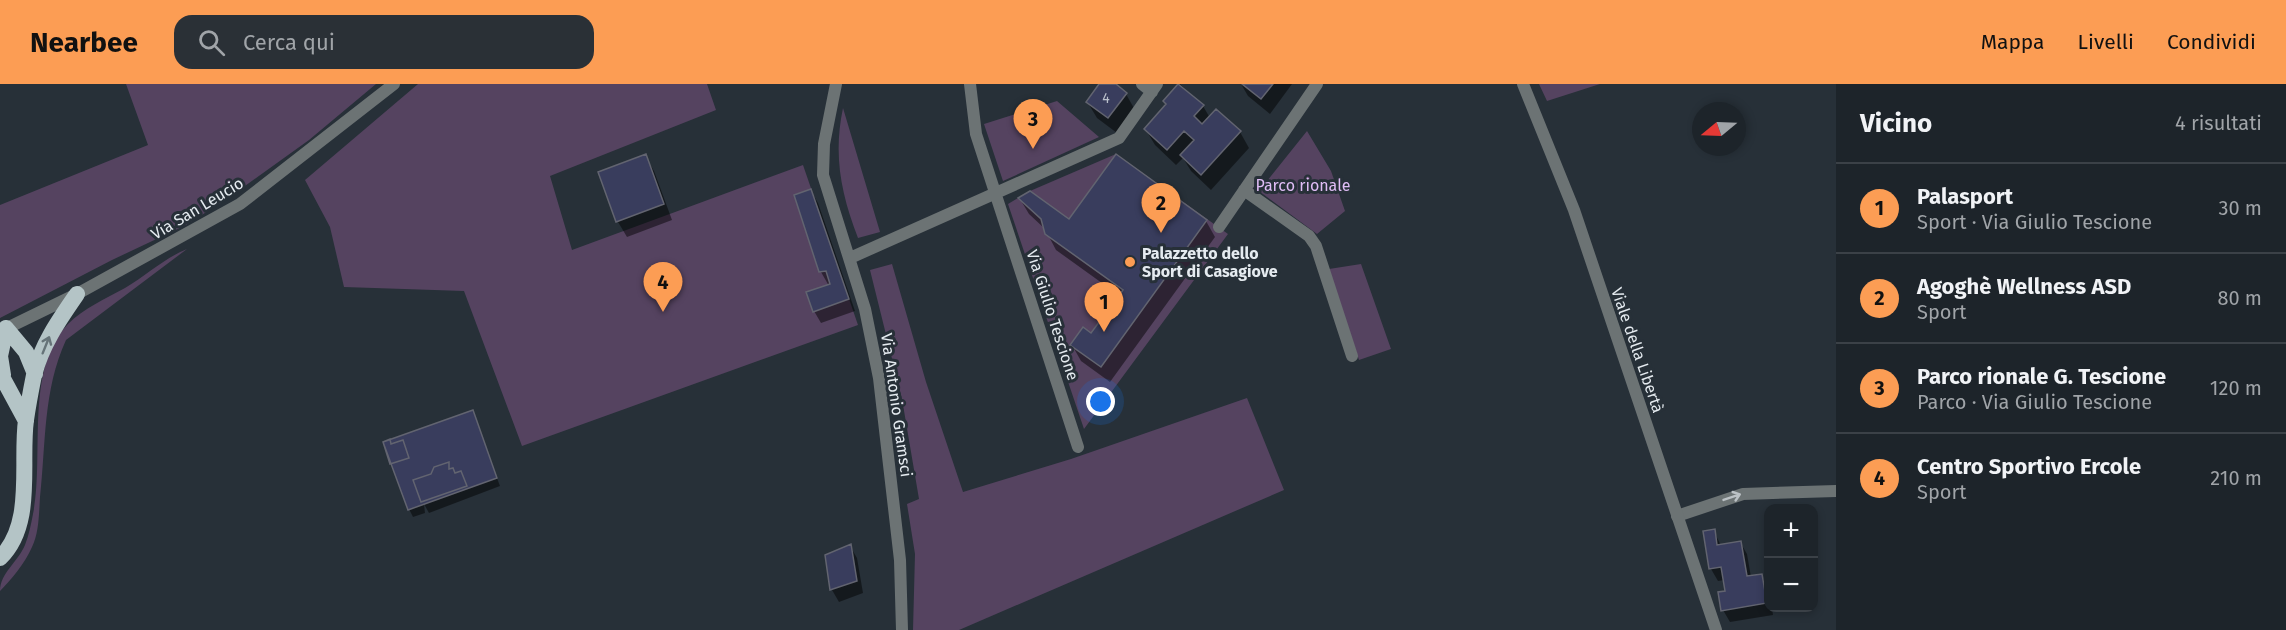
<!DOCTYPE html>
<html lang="it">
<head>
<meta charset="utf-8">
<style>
  :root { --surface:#1d242a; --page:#2a3036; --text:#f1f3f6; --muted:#a0a4a8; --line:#3b4147; --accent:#fc9d54 }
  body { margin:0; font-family:"Fira Sans",sans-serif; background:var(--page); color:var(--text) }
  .controls { position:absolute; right:18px; bottom:18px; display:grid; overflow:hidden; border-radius:12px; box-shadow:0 3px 9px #0003 }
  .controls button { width:54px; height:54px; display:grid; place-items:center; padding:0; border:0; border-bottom:2px solid var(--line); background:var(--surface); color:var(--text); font:30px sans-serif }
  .compass { position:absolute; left:1692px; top:18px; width:54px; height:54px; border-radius:50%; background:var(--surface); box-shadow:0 3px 9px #0003; rotate:251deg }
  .you { position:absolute; left:1101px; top:318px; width:21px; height:21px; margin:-15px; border:4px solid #fff; border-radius:50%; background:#1a73e8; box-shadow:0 0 0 9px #1a73e833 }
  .badge { display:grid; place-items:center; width:39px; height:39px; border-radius:50%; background:var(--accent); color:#111; font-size:20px; font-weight:700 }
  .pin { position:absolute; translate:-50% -50px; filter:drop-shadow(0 2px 3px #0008) }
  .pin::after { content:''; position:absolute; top:32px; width:21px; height:18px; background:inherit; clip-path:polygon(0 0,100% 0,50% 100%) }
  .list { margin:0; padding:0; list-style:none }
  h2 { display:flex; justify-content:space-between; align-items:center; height:78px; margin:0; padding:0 24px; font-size:26px }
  h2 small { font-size:20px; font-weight:400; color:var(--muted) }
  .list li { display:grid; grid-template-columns:39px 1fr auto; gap:18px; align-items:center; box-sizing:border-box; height:90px; padding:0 24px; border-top:2px solid var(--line) }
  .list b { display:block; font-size:22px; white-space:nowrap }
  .list p { margin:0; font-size:20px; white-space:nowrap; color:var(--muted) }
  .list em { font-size:20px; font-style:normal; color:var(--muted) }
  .icon { flex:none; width:33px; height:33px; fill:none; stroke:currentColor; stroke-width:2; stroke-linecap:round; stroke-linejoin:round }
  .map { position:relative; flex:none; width:1836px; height:546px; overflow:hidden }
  header { display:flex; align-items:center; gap:36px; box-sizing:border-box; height:84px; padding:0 30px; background:var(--accent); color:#111 }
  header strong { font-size:28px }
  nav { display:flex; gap:33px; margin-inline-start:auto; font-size:21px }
  .search { width:420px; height:54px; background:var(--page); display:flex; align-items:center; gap:15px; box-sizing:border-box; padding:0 21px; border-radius:18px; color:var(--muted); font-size:22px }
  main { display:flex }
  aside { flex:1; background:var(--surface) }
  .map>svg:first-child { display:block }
  .green { fill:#554360 }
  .shadow { fill:#0007 }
  .building { fill:#393d5d; stroke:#626470; stroke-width:1.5 }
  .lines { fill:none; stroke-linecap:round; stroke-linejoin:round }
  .minor { stroke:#6c7374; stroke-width:12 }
  .tertiary { stroke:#6c7374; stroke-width:12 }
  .trunk { stroke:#b4c4c6; stroke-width:16 }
  .oneway { stroke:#667378 }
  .oneway2 { stroke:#bbc1c5 }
  .poi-dot { fill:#fc9d54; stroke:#273038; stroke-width:2 }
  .labels { text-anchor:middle; stroke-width:6; stroke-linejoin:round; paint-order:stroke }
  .number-label { font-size:14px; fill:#bac0cb }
  .park-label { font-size:16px; fill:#e0bdf6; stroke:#273038 }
  .street-label { font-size:16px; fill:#e5ebf0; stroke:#273038 }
  .poi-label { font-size:16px; font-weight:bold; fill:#e5ebf0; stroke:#273038; text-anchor:start }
</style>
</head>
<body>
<header>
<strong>Nearbee</strong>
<div class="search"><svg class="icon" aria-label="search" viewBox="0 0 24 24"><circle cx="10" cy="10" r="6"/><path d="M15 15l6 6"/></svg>Cerca qui</div>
<nav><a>Mappa</a><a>Livelli</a><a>Condividi</a></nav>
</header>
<main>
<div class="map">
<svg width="1836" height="546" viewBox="0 0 1836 546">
  <rect width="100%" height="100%" fill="#273038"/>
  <path class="green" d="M126 0H376L309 56 224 117 184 142 112 176 0 234V121L148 61Z
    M418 0H707L716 26 550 92 572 166 803 81 858 241 522 362 464 207 344 203 330 143 305 96Z
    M1539 0H1600L1547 17Z
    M1057 17 1099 53 1003 97 984 40Z
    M843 24 880 148 858 154C841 110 833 71 843 24Z
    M1307 47 1331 87 1345 127 1317 150 1259 107Z
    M1116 70 1228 150 1084 345 1008 120 1030 107Z
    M187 165 66 256C43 306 46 359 40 413 39 429 39 449 32 463 25 479 12 495 0 507 0 489 18 478 25 461 29 451 31 440 33 430 45 373 24 284 68 240 84 224 105 215 125 204 147 191 163 175 187 165Z
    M892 180 926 298 963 408 1071 375 1247 314 1284 406 959 546H913L915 470 907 420 919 415 902 315 870 186Z
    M1361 180 1391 265 1359 276 1329 185Z"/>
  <path class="shadow" d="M1101 0H1113L1126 10 1135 26 1117 49 1097 34 1088 19Z
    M1180 0 1203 22 1210 34 1240 48 1249 64 1211 106 1191 87 1183 74 1176 81 1155 61 1146 46 1167 21 1165 17Z
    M1241 0H1292L1270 30 1248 12Z
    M645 72 654 87 672 136 627 153 618 138 600 88Z
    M811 107 818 119 855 227 821 239 814 227 829 202 821 188 796 112Z
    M1020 115 1070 137H1206L1215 153 1110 298 1081 277 1072 261 1092 251 1120 212 1056 166 1045 145 1029 130Z
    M472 328 500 402 429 429 424 420 425 429 413 433 409 425Z
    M1714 447 1721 462 1740 458 1747 470 1751 493 1761 491 1768 503V524H1772L1773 531 1730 538 1723 526 1727 508 1725 496 1718 497 1711 485 1704 449Z
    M850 462 857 474 863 509 839 518 832 506 826 472Z"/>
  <path class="building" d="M1099 0H1116L1127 9 1108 34 1086 18Z
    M1178 0 1204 21 1194 32 1202 40 1216 25 1241 47 1201 91 1180 71 1194 56 1184 47 1167 66 1144 45 1166 20 1163 17Z
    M1242 0H1273L1261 15Z
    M646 70 664 120 616 138 598 88Z
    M1116 70 1207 136 1101 283 1070 261 1083 243 1091 249 1123 206 1045 150 1041 135 1018 114 1030 107 1069 135Z
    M811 105 849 215 813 228 806 208 830 200 826 187 819 188 794 111Z
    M473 326 497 394 408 426 383 358Z
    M390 355 391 360 403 356 409 374 390 380 383 358Z
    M449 378V385L453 384 455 389 461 387 467 402 421 418 413 396 431 390 434 383Z
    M1715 445 1717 461 1741 457 1747 492 1762 490 1767 519 1721 527 1718 508 1725 507 1721 483 1709 485 1703 447Z
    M851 460 857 497 830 506 825 471Z"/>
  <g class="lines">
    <path class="minor" d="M836 0 824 60 823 91 865 225 879 294 900 476 902 546
      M970 0 976 50 1078 363
      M1142 0 1152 8
      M1244 106 1309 152 1316 162 1352 272
      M1219 143 1317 0
      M850 174 1119 54 1157 0
      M1677 432 1743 410 1836 407"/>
    <path class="tertiary" d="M1523 0 1574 126 1716 546
      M1 247 77 210 240 120 394 0"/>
    <path class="trunk" d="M6 244 26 268 35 290
      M0 289 26 337
      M3 291 0 272 6 244
      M0 474C35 440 20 379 26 336 28 322 31 306 34 291 42 260 59 236 77 210"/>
  </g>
  <defs><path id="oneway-shaft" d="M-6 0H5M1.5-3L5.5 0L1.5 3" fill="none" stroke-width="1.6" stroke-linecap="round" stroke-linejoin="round" transform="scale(1.5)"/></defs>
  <use class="oneway" href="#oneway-shaft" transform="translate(46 261) rotate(-68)"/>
  <use class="oneway2" href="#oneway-shaft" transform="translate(1732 413) rotate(-19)"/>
  <circle class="poi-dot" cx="1130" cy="178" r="6"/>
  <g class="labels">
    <g class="number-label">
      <text x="1106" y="19">4</text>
    </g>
    <g class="park-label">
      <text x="1303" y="107">Parco rionale</text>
    </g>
    <g class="street-label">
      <text transform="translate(197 124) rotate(-31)" y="6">Via San Leucio</text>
      <text transform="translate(1053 231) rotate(72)" y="6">Via Giulio Tescione</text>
      <text transform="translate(1638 266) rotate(71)" y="6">Viale della Libertà</text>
      <text transform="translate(897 321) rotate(82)" y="6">Via Antonio Gramsci</text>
    </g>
    <g class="poi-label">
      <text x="1142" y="175">Palazzetto dello<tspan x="1142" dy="18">Sport di Casagiove</tspan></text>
    </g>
  </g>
</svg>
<div class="controls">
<button>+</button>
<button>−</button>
</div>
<svg class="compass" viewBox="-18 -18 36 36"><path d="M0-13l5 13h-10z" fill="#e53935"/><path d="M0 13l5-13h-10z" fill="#a0a4a8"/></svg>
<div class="you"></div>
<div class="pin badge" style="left:1104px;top:248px">1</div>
<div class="pin badge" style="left:1161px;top:149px">2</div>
<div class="pin badge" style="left:1033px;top:65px">3</div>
<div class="pin badge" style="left:663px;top:228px">4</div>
</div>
<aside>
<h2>Vicino<small>4 risultati</small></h2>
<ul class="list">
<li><span class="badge">1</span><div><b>Palasport</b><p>Sport · Via Giulio Tescione</p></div><em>30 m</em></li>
<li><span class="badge">2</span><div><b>Agoghè Wellness ASD</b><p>Sport</p></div><em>80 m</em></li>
<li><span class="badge">3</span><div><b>Parco rionale G. Tescione</b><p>Parco · Via Giulio Tescione</p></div><em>120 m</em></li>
<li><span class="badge">4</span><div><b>Centro Sportivo Ercole</b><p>Sport</p></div><em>210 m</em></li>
</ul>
</aside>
</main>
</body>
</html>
